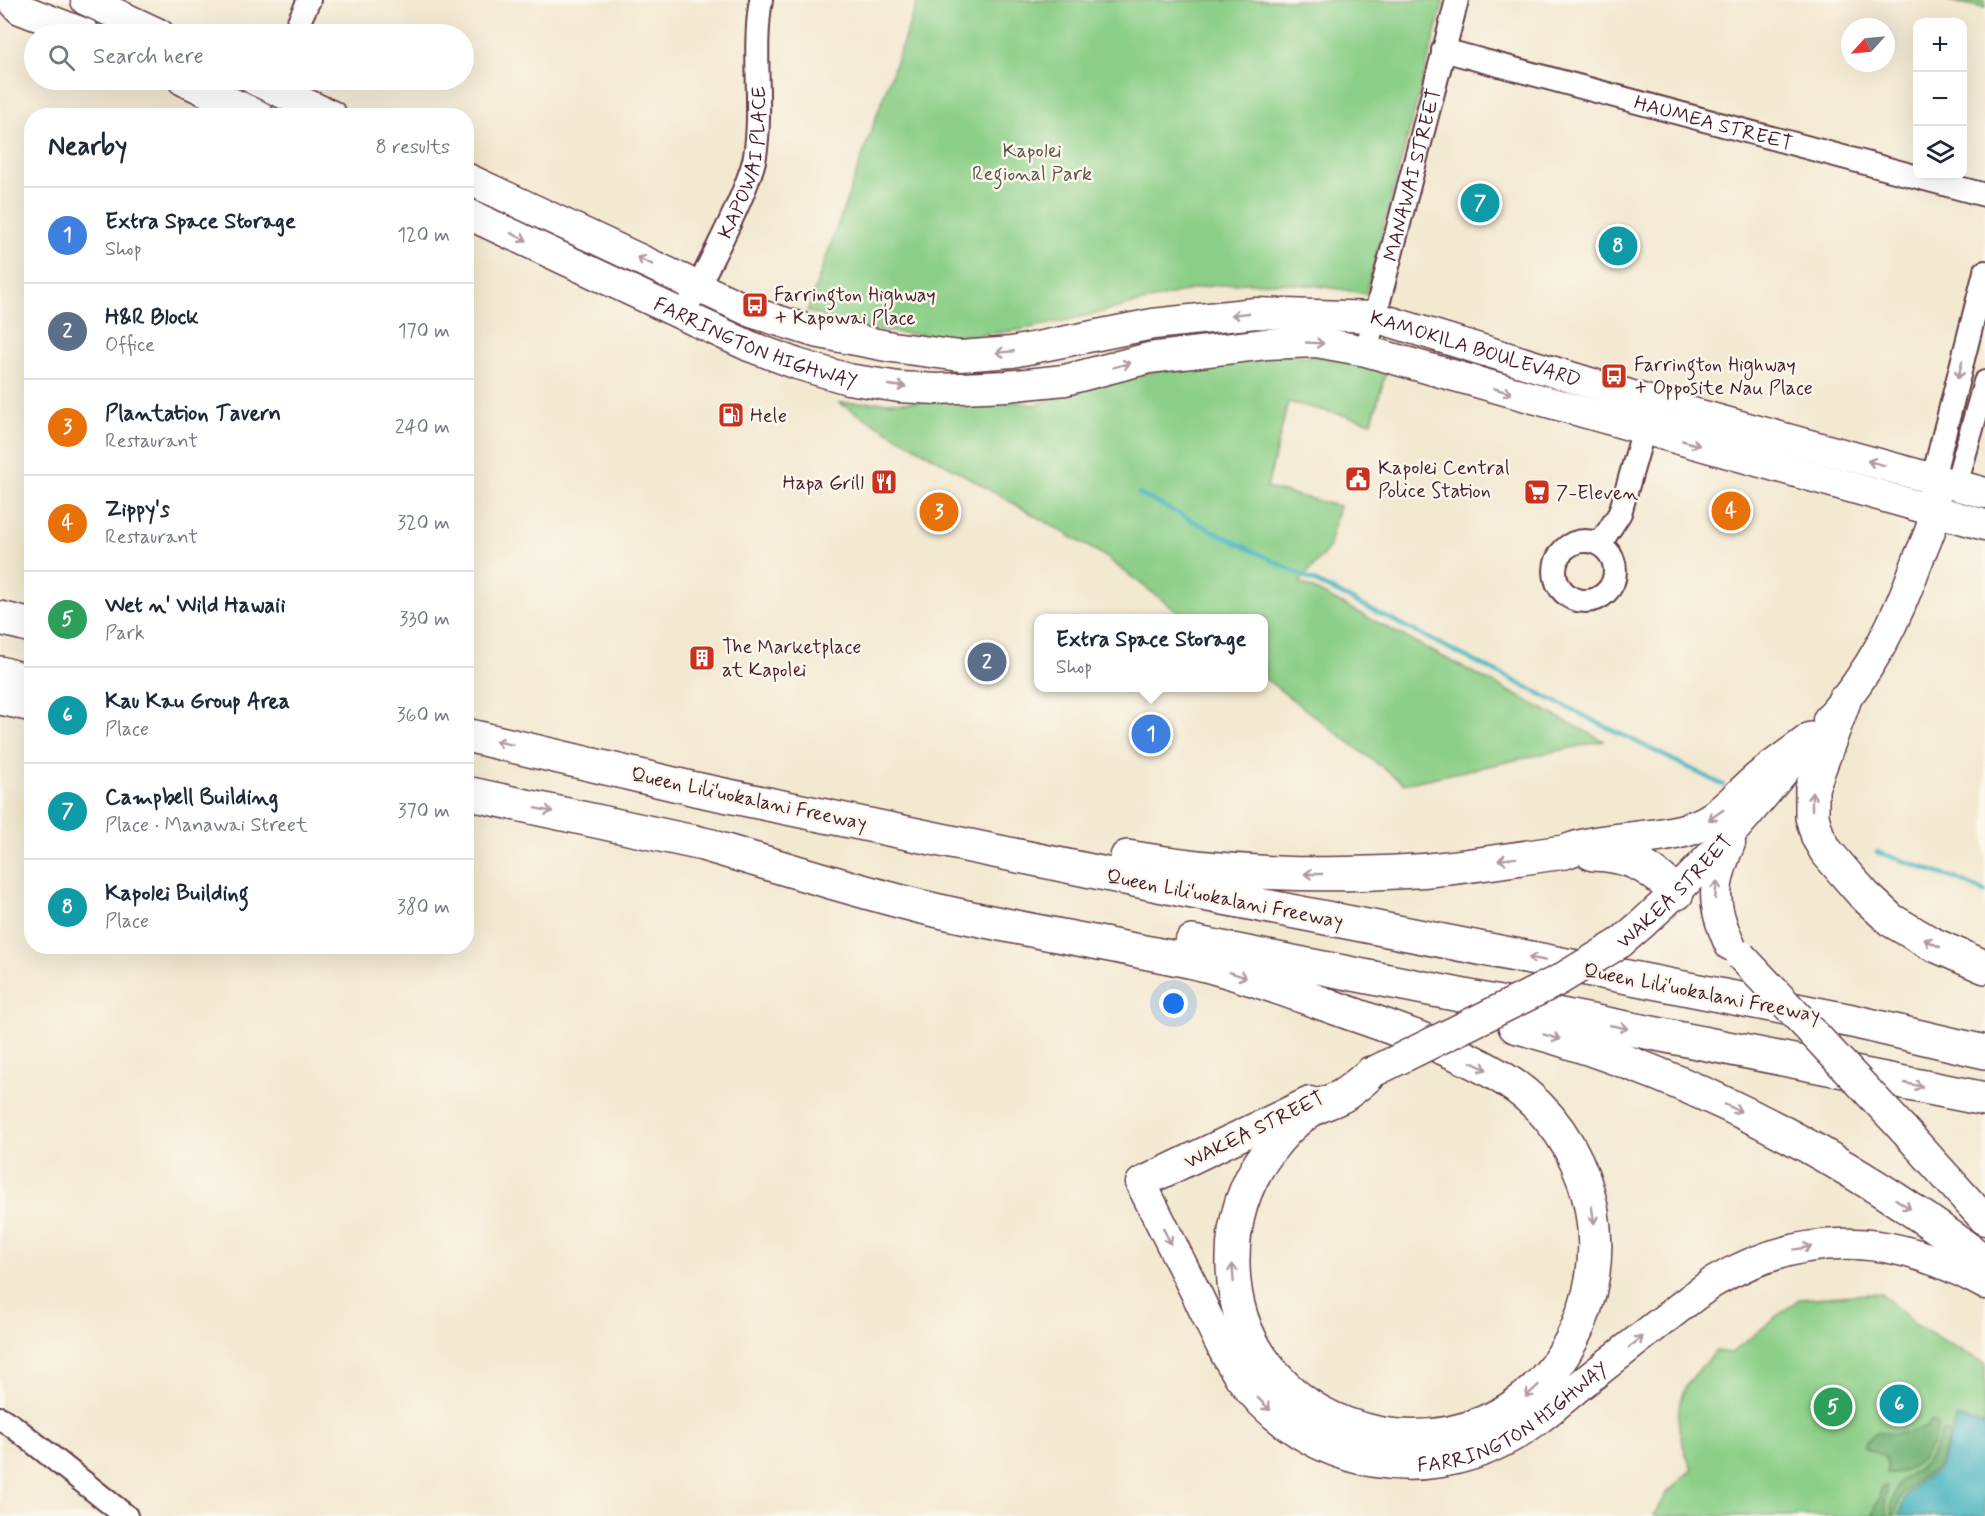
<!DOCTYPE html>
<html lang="en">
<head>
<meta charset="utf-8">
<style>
  :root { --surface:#fff; --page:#f2f2f3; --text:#1f2937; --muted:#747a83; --line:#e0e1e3; --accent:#111827 }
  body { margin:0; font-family:Mynerve,sans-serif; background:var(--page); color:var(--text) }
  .controls { position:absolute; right:18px; top:18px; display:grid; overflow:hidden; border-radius:12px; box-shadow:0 6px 24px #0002 }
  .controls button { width:54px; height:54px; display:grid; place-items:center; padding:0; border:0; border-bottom:2px solid var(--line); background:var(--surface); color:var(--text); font:30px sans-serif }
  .compass { position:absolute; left:1841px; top:18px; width:54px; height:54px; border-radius:50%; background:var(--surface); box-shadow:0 6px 24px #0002; rotate:243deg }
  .you { position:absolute; left:1174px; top:1004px; width:21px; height:21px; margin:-15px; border:4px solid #fff; border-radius:50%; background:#1a73e8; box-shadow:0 0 0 9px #1a73e833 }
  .badge { display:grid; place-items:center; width:39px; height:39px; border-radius:50%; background:var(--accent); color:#fff; font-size:20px; font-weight:700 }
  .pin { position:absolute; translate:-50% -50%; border:3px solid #fff; box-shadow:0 2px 6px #0006 }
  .popup { position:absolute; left:1034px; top:614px; width:234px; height:78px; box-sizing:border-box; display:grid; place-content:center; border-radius:12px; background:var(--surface); filter:drop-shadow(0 2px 4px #0005); font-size:20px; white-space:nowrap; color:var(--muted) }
  .popup b { font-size:22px; color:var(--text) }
  .popup::after { content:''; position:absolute; left:50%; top:100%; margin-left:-12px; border:12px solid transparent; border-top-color:var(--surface) }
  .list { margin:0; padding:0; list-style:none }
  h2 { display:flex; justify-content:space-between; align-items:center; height:78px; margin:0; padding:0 24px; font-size:26px }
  h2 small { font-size:20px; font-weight:400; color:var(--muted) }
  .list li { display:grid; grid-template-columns:39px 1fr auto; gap:18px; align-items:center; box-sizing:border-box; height:96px; padding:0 24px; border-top:2px solid var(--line) }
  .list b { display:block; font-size:22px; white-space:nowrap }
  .list p { margin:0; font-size:20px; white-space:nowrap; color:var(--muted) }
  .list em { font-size:20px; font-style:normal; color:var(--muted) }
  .icon { flex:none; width:33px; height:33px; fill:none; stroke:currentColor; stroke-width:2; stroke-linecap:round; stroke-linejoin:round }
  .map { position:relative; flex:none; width:1985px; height:1516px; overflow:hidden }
  .search { position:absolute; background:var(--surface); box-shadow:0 6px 24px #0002; left:24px; top:24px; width:450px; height:66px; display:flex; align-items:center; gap:15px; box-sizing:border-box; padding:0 21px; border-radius:33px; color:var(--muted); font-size:22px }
  .panel { position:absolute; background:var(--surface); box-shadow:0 6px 24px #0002; left:24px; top:108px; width:450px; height:846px; border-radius:24px }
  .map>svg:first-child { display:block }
  .green { fill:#8ccf88; stroke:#6b775a; stroke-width:1.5 }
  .forest { fill:#71b274; stroke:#5e6850; stroke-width:1.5 }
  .water { fill:#45b3c0; stroke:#486976; stroke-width:1.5 }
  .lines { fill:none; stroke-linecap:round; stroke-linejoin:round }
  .stream { stroke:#45b3c0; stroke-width:4.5 }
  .minor-casing { stroke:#633d44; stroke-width:26 }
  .major-casing { stroke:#633d44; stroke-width:33 }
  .highway-casing { stroke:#633d44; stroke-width:36 }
  .minor { stroke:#fff; stroke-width:22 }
  .major { stroke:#fff; stroke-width:30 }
  .highway { stroke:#fff; stroke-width:33 }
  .major-bridge-casing { stroke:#633d44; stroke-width:33; stroke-linecap:butt }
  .major-bridge { stroke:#fff; stroke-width:30 }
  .oneway { stroke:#ae9aa0 }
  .labels { text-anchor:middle; stroke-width:5; stroke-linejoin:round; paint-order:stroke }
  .street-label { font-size:20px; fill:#4a1f2b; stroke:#fbf7ec }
  .park-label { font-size:20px; fill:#5e5447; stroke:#fbf7ec }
  .poi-label { font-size:20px; fill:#4a1f2b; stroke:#fbf7ec; text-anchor:start }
</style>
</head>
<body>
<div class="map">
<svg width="1985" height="1516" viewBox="0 0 1985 1516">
  <rect width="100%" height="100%" fill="#fbf7ec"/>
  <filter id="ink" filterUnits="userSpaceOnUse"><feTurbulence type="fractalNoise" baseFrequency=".0167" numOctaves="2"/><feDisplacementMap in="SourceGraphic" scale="12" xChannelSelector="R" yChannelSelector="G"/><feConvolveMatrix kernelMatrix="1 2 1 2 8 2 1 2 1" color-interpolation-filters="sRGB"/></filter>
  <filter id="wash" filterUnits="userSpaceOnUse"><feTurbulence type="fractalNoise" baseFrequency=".008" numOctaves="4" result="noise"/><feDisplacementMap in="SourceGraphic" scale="24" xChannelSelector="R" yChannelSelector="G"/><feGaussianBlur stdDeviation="1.35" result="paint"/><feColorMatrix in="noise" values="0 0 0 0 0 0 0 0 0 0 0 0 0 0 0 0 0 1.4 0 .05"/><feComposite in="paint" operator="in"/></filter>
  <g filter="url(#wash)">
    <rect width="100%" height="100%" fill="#f3e8d0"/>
    <path class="green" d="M918 0H1444L1366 294C1311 282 1259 279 1203 287 1143 301 1084 318 1024 329 953 342 875 336 807 311Z
      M1985 0V8L1949 1 1950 0Z
      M1277 354 1331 357 1387 368 1372 422 1288 402 1267 488 1339 506 1328 549 1300 582 1604 741 1404 784 1264 678V618H1186L1103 555 839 403 950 401 1017 402 1035 405 1114 379 1208 360Z
      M1881 1293 1917 1326 1985 1363V1516H1654L1668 1492 1692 1469C1681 1445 1671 1412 1686 1387 1693 1374 1707 1363 1716 1351L1731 1353 1799 1299Z"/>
    <path class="forest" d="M1930 1422H1934L1938 1426C1936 1432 1935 1440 1931 1446 1923 1460 1904 1477 1887 1474V1464L1884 1456 1864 1448 1866 1442 1876 1432 1893 1434 1908 1433 1927 1427Z
      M1942 1431H1946L1950 1436 1936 1469C1924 1475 1908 1485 1901 1498 1897 1504 1898 1511 1893 1516L1891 1506 1898 1483C1921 1468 1934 1458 1942 1431Z
      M1887 1486V1492L1884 1500 1888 1516H1873L1882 1487Z"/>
    <path class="water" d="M1957 1417 1985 1425V1516H1900C1904 1491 1917 1482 1938 1471Z"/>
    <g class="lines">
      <path class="stream" d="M1139 494 1723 785
        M1877 852 1959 880 1985 892"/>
    </g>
  </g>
  <g filter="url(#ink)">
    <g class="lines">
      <defs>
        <g id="minor">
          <path d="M293 34 309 0"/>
          <path id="s1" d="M1443 50 1985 195"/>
          <path id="s2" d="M684 314C704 273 727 233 744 190 748 179 753 168 755 156 763 104 752 52 761 0"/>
          <path id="s3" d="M1366 351 1457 0"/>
          <path d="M1933 478 1985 272"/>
          <path d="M1956 485 1985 382"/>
          <circle cx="1585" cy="571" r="30"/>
          <path d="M1600 544 1620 513 1648 415"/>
          <path d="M0 1418 14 1427 126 1516"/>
        </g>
        <g id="major">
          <path d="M12 0 20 9 85 34"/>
          <path d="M86 0 159 34"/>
          <path d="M183 80 259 116"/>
          <path d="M255 80 332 116"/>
          <path id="s4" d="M466 178 754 313 815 332 892 347 960 356 1012 352 1153 324 1256 313 1375 317 1652 402 1985 493"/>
          <path id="s5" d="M466 213 749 346 797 364 848 379 899 387 937 389 1007 386 1065 380 1149 358 1266 344 1316 342 1366 351 1985 525"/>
          <path d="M1828 720C1872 670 1896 622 1918 560 1924 545 1933 528 1935 512 1936 506 1934 499 1934 493"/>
          <path d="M1730 843C1712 886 1711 902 1730 945"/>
          <path id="s6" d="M1620 943C1683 891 1736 829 1788 766"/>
          <path id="s7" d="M1310 1102 1141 1183C1160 1221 1179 1259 1198 1297 1211 1324 1223 1353 1240 1377 1272 1422 1321 1453 1375 1462 1418 1469 1464 1462 1502 1442 1530 1428 1555 1406 1579 1386 1623 1352 1667 1316 1712 1283 1804 1229 1892 1232 1985 1284"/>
          <path d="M1903 1129 1985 1220"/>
        </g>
        <path id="highway" d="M0 618 32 626
          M0 673 32 682
          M0 698 32 705
          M1844 701 1812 788V817L1818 837 1826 851 1842 870 1864 895 1891 920 1930 943 1985 967
          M466 735 695 789 1183 890 1852 1021 1985 1052
          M466 793 712 846
          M692 841C768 863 842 887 918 906 991 924 1066 936 1139 951 1164 956 1189 960 1213 967 1264 981 1314 1001 1364 1018 1415 1036 1483 1060 1525 1094 1597 1154 1615 1259 1571 1341 1487 1502 1237 1447 1233 1266 1232 1225 1243 1185 1268 1152 1279 1137 1292 1122 1308 1112 1318 1105 1331 1102 1342 1096 1352 1090 1362 1081 1371 1073
          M1593 854C1632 855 1650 868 1677 893
          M1127 857C1225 874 1315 877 1415 871 1465 868 1515 858 1565 852 1603 836 1653 842 1695 827 1721 818 1739 794 1760 777 1776 764 1794 752 1811 739
          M1192 942 1985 1099
          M1515 1026C1686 1072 1844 1156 1985 1262"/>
      </defs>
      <use href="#minor" class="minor-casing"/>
      <use href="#major" class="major-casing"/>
      <use href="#highway" class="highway-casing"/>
      <use href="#minor" class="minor"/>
      <use href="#major" class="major"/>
      <use href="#highway" class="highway"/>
      <defs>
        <path id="major-bridge" d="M1741 956 1903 1129
          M1371 1073 1559 980 1620 943"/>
      </defs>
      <use href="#major-bridge" class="major-bridge-casing"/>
      <use href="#major-bridge" class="major-bridge"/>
    </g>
    <defs><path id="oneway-shaft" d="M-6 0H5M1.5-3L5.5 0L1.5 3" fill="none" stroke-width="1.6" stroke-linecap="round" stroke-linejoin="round" transform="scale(1.5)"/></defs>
    <g class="oneway">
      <use href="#oneway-shaft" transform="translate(519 237) rotate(25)"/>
      <use href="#oneway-shaft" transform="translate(645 261) rotate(-155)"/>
      <use href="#oneway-shaft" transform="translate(1240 314) rotate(174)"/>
      <use href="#oneway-shaft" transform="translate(1315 343) rotate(3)"/>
      <use href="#oneway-shaft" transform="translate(1005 352) rotate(175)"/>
      <use href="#oneway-shaft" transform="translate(1122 365) rotate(-15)"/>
      <use href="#oneway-shaft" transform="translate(1960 370) rotate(104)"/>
      <use href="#oneway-shaft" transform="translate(897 386) rotate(6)"/>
      <use href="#oneway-shaft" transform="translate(1503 391) rotate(16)"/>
      <use href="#oneway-shaft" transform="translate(1691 443) rotate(16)"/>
      <use href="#oneway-shaft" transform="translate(1876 463) rotate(-165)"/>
      <use href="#oneway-shaft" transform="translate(504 743) rotate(-168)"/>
      <use href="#oneway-shaft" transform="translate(1812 801) rotate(-90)"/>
      <use href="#oneway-shaft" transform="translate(544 810) rotate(12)"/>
      <use href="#oneway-shaft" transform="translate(1716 815) rotate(145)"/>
      <use href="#oneway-shaft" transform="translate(1507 859) rotate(173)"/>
      <use href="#oneway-shaft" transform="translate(1313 874) rotate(180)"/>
      <use href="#oneway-shaft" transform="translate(1716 890) rotate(-84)"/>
      <use href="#oneway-shaft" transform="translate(1932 943) rotate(-153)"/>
      <use href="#oneway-shaft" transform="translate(1537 959) rotate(-169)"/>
      <use href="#oneway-shaft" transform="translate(1238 975) rotate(19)"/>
      <use href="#oneway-shaft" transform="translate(1619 1027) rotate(11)"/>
      <use href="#oneway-shaft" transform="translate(1552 1037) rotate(17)"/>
      <use href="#oneway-shaft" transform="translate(1479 1066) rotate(26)"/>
      <use href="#oneway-shaft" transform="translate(1914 1085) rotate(11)"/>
      <use href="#oneway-shaft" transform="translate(1733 1108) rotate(24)"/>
      <use href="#oneway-shaft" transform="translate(1903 1204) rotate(33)"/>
      <use href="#oneway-shaft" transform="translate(1593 1215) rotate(81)"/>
      <use href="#oneway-shaft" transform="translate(1167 1236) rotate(64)"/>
      <use href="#oneway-shaft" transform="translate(1803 1248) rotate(-10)"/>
      <use href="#oneway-shaft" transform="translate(1233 1273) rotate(-94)"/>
      <use href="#oneway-shaft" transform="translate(1636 1342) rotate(-38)"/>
      <use href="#oneway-shaft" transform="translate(1532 1391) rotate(138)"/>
      <use href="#oneway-shaft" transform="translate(1264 1404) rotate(45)"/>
    </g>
  </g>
  <defs>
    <symbol id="bus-square" viewBox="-11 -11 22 22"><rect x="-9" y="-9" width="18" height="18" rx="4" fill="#c8321e" stroke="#fbf7ec"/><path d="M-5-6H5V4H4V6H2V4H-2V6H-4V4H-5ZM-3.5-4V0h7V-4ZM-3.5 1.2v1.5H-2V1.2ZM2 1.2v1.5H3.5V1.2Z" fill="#fff"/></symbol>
    <symbol id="fuel-square" viewBox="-11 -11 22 22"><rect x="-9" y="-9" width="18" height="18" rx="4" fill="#c8321e" stroke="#fbf7ec"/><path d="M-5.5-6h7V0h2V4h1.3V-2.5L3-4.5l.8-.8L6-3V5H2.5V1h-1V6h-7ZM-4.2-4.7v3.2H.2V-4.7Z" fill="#fff"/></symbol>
    <symbol id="civic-square" viewBox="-11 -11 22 22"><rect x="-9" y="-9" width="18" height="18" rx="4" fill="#c8321e" stroke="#fbf7ec"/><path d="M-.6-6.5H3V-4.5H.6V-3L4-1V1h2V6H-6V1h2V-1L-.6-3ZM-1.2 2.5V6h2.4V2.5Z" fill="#fff"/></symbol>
    <symbol id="restaurant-square" viewBox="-11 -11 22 22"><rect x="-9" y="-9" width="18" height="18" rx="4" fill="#c8321e" stroke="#fbf7ec"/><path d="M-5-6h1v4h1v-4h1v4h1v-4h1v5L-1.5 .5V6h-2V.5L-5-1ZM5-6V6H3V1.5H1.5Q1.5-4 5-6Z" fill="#fff"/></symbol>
    <symbol id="supermarket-square" viewBox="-11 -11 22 22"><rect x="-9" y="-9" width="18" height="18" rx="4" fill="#c8321e" stroke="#fbf7ec"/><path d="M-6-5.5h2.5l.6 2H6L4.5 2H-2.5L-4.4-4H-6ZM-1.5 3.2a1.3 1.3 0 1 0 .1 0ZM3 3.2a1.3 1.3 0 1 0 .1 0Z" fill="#fff"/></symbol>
    <symbol id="building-square" viewBox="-11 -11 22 22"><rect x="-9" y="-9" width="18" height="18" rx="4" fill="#c8321e" stroke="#fbf7ec"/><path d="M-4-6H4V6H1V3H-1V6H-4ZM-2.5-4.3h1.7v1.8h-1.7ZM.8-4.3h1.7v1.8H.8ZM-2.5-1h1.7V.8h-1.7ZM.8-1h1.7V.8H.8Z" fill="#fff"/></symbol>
  </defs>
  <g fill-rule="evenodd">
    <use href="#bus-square" x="740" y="290" width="30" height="30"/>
    <use href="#bus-square" x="1599" y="361" width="30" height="30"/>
    <use href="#fuel-square" x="716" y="400" width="30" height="30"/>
    <use href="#civic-square" x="1343" y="464" width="30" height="30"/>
    <use href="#restaurant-square" x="869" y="467" width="30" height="30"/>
    <use href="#supermarket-square" x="1522" y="477" width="30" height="30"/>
    <use href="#building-square" x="687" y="643" width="30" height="30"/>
  </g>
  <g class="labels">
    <g class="street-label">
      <text dy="7" stroke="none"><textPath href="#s1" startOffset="280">HAUMEA STREET</textPath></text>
      <text dy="7" stroke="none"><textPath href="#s2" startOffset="165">KAPOWAI PLACE</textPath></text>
      <text dy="7" stroke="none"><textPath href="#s3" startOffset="182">MANAWAI STREET</textPath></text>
      <text dy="7" stroke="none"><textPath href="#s5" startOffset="318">FARRINGTON HIGHWAY</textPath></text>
      <text dy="7" stroke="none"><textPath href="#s4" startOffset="1053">KAMOKILA BOULEVARD</textPath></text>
      <text transform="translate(749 798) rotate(12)" y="7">Queen Liliʻuokalani Freeway</text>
      <text dy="7" stroke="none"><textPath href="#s6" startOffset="75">WAKEA STREET</textPath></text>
      <text transform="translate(1225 898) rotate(11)" y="7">Queen Liliʻuokalani Freeway</text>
      <text transform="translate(1702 992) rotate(11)" y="7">Queen Liliʻuokalani Freeway</text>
      <text transform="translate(1254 1129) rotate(-26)" y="7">WAKEA STREET</text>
      <text dy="7" stroke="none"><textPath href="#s7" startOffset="720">FARRINGTON HIGHWAY</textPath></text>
    </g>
    <g class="park-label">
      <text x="1032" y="157">Kapolei<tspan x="1032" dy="23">Regional Park</tspan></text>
    </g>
    <g class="poi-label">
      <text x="774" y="301">Farrington Highway<tspan x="774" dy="23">+ Kapowai Place</tspan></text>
      <text x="1634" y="371">Farrington Highway<tspan x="1634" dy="23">+ Opposite Nau Place</tspan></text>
      <text x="750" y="422">Hele</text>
      <text x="1378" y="474">Kapolei Central<tspan x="1378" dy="23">Police Station</tspan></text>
      <text x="864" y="489" text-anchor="end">Hapa Grill</text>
      <text x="1556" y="499">7-Eleven</text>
      <text x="722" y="653">The Marketplace<tspan x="722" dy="23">at Kapolei</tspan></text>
    </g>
  </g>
</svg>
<div class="controls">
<button>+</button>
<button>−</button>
<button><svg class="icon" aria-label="layers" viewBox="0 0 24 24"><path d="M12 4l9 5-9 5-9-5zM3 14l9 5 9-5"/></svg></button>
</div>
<svg class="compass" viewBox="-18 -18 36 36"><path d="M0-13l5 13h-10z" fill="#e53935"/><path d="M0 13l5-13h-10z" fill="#747a83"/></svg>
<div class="you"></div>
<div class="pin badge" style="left:1151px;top:734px;background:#3f7fe0">1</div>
<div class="popup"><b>Extra Space Storage</b>Shop</div>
<div class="pin badge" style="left:987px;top:662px;background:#5c6f8a">2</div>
<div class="pin badge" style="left:939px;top:512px;background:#e8710a">3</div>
<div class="pin badge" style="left:1731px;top:511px;background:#e8710a">4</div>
<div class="pin badge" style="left:1833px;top:1407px;background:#2e9e5b">5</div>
<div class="pin badge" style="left:1899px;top:1404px;background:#0f9aa8">6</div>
<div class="pin badge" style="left:1480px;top:203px;background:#0f9aa8">7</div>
<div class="pin badge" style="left:1618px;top:246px;background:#0f9aa8">8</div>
<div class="search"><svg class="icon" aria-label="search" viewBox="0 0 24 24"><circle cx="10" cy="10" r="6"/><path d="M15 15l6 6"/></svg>Search here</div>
<section class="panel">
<h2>Nearby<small>8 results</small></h2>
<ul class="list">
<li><span class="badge" style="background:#3f7fe0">1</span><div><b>Extra Space Storage</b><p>Shop</p></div><em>120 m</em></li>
<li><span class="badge" style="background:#5c6f8a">2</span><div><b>H&amp;R Block</b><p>Office</p></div><em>170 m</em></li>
<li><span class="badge" style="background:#e8710a">3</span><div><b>Plantation Tavern</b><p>Restaurant</p></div><em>240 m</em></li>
<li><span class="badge" style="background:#e8710a">4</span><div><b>Zippy's</b><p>Restaurant</p></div><em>320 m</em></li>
<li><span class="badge" style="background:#2e9e5b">5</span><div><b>Wet n' Wild Hawaii</b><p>Park</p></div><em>330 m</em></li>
<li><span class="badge" style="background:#0f9aa8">6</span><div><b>Kau Kau Group Area</b><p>Place</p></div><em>360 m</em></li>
<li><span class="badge" style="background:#0f9aa8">7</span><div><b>Campbell Building</b><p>Place · Manawai Street</p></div><em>370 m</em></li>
<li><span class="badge" style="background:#0f9aa8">8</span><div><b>Kapolei Building</b><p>Place</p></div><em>380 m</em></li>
</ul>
</section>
</div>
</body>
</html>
